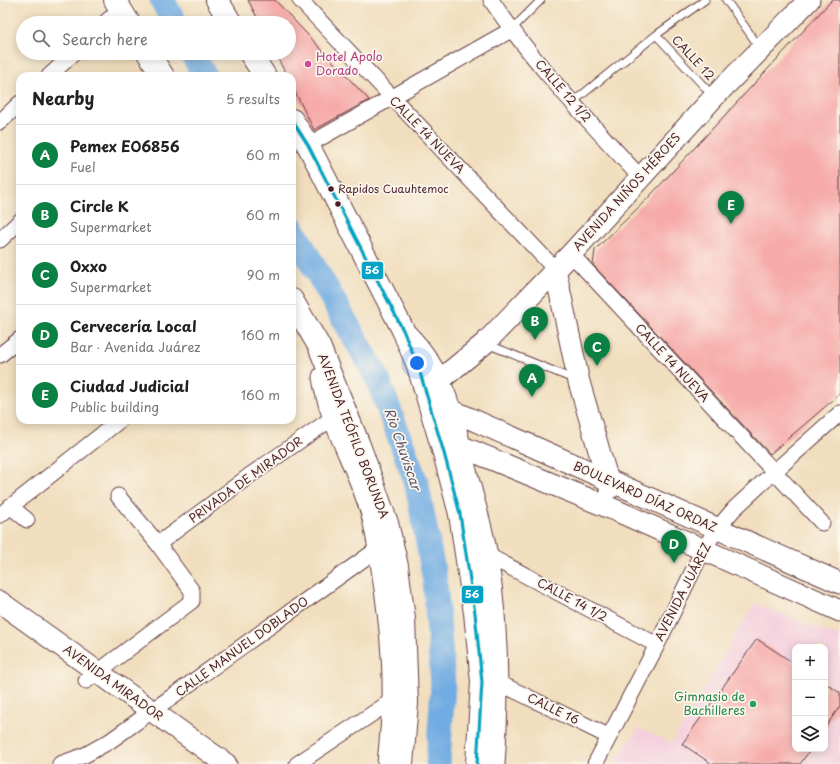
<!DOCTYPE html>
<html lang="en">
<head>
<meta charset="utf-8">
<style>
  :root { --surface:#fff; --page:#f6f6f6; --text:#222; --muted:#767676; --line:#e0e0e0; --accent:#0b8043 }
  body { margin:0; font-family:"Playpen Sans",sans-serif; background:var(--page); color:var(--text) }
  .controls { position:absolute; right:12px; bottom:12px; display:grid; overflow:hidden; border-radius:8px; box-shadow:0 2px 10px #0003 }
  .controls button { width:36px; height:36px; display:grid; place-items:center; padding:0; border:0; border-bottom:1px solid var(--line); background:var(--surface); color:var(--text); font:20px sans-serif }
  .you { position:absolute; left:417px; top:363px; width:14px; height:14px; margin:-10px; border:3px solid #fff; border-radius:50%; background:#1a73e8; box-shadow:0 0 0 6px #1a73e833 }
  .badge { display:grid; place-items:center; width:26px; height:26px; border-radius:50%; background:var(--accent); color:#fff; font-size:13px; font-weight:700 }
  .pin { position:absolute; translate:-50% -33px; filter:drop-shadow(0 1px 2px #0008) }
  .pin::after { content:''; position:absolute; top:21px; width:14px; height:12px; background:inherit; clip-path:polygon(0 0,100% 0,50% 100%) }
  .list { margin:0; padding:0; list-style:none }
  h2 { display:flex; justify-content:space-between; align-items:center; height:52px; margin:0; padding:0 16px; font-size:17px }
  h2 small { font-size:13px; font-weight:400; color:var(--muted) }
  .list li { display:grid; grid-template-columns:26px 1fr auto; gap:12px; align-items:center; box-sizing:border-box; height:60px; padding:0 16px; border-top:1px solid var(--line) }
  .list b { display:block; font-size:15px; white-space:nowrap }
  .list p { margin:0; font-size:13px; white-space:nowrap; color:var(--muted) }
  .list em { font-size:13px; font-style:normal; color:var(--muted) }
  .icon { flex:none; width:22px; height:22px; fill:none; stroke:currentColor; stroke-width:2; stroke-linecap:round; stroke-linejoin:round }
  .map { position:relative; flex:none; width:840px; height:764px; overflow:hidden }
  .search { position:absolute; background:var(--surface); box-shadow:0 2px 10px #0003; left:16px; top:16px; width:280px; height:44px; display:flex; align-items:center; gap:10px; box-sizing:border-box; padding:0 14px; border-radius:22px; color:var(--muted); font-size:15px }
  .panel { position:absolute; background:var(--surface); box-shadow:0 2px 10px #0003; left:16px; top:72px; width:280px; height:352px; border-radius:12px }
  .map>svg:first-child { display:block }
  .built { fill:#f4cfdd; fill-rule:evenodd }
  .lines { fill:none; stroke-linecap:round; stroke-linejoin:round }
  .river { stroke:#71ace2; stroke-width:25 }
  .building { fill:#f6aaa9 }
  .service-casing { stroke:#633c41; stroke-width:9 }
  .minor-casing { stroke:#633c41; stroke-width:17 }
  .secondary-casing { stroke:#633c41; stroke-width:23 }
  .primary-casing { stroke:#633c41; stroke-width:24 }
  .service { stroke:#fff; stroke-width:7 }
  .minor { stroke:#fff; stroke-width:15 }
  .secondary { stroke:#fff; stroke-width:21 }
  .primary { stroke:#fff; stroke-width:22 }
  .bus-1-casing { stroke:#fbf7ec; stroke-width:6 }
  .bus-1 { stroke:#04a2c6; stroke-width:3 }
  .hotel-dot { fill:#d1479c; stroke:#fbf7ec; stroke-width:1.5 }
  .bus-dot { fill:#4a1f2b; stroke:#fbf7ec; stroke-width:1.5 }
  .leisure-dot { fill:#2e9e5b; stroke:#fbf7ec; stroke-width:1.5 }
  .labels { text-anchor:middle; stroke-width:3.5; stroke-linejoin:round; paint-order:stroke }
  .bus-label { font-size:11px; fill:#4a1f2b; stroke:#fbf7ec; text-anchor:start }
  .hotel-label { font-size:12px; fill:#b23c85; stroke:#fbf7ec; text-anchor:start }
  .street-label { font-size:12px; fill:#4a1f2b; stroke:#fbf7ec }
  .leisure-label { font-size:12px; fill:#27864d; stroke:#fbf7ec; text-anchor:end }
  .water-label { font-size:13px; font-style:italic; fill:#58506b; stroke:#fbf7ec }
  .line-badge { stroke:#fbf7ec; stroke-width:1.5 }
  .badge-label { font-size:11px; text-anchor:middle; font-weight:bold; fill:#fff }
</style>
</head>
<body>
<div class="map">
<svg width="840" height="764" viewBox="0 0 840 764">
  <rect width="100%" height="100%" fill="#fbf7ec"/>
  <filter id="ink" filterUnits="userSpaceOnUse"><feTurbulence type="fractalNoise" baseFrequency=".025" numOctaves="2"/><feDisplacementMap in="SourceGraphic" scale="8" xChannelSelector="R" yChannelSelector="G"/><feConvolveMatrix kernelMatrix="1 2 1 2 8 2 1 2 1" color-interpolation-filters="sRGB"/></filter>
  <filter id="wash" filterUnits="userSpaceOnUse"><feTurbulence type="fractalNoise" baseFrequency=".012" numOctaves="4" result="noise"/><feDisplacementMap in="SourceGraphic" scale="16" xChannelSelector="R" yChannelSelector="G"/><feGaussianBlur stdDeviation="0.9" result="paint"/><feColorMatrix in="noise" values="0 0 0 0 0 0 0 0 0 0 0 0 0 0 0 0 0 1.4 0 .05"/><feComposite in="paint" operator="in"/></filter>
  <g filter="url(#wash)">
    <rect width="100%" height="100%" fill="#f1debe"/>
    <path class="built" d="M754 603 840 637V764H614L638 728 672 743ZM795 647H825V749H795Z"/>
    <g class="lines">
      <path class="river" d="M162 0 175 23
        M192 53 205 76
        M292 228 377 377 417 485 435 581 443 684 438 764"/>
    </g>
    <g id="blocks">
      <path class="building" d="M248 0H275L369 100 314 130 292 86V76H287L275 53H289V23H260Z
        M832 0H840V394L770 454 593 265 595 250 648 198Z
        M757 639 795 664V749H811L800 764H712L682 744Z
        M825 683 840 693V706L825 728Z"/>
    </g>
  </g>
  <g filter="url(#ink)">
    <use href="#blocks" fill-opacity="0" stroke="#633c41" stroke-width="1"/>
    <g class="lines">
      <defs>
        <path id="service" d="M726 0 760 48
          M511 30 541 0
          M656 35 713 96
          M573 102 656 35 705 0
          M487 344 576 380"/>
        <path id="minor" d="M300 0 555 269
          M491 0C534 64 588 120 640 177
          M105 23 120 9
          M49 76 74 53
          M0 122 20 103
          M308 145 511 30
          M0 240 20 221
          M571 254 822 523
          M0 355 20 339
          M10 506 27 520
          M0 515 120 420
          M158 544 249 476 334 417
          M487 555 657 645
          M86 681 192 601V591L158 544 118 496
          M497 682 608 736
          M60 764 85 755 110 741 379 548
          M297 764 393 700
          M595 764 657 645 703 550 717 529 734 509 774 472 840 413"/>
        <path id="secondary" d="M555 269 579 382 610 488
          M407 335C445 373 454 420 466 471 473 499 482 527 487 556 498 624 499 695 494 764
          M323 377C329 421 358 467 371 511 378 536 381 563 385 589 390 625 394 663 393 700 392 722 390 743 388 764
          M440 380 485 343 571 254 714 97 809 0
          M451 410 840 583
          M460 446 615 510 840 611
          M0 602 226 764"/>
        <path id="primary" d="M115 0 129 23
          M217 0 231 23
          M148 53 163 76
          M250 53 265 76
          M292 120 308 145 403 330 418 366 444 453 460 514 475 613 482 682 477 764
          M292 300 319 346 359 445 387 523 397 566 404 619 407 703 402 764"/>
      </defs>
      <use href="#service" class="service-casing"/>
      <use href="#minor" class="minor-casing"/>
      <use href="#secondary" class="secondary-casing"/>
      <use href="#primary" class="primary-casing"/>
      <use href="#service" class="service"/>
      <use href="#minor" class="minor"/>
      <use href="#secondary" class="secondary"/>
      <use href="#primary" class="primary"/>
      <defs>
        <path id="bus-1" d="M292 120 308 145 403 330 418 366 444 453 460 514 475 613 482 682 477 764"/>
      </defs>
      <use href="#bus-1" class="bus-1-casing"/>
      <use href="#bus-1" class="bus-1"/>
    </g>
  </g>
  <circle class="hotel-dot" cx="308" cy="64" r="4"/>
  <g class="bus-dot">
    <circle cx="331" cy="189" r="3.5"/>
    <circle cx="338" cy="204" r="3.5"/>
  </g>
  <circle class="leisure-dot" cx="753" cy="704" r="4"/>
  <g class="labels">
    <g class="bus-label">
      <text x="338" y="193">Rapidos Cuauhtemoc</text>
    </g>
    <g class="hotel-label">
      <text x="316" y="61">Hotel Apolo<tspan x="316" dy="14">Dorado</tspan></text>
    </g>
    <g class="street-label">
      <text transform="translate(693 58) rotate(47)" y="4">CALLE 12</text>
      <text transform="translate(563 91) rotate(49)" y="4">CALLE 12 1/2</text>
      <text transform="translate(427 135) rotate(46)" y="4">CALLE 14 NUEVA</text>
      <text transform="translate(627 192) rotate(-48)" y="4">AVENIDA NIÑOS HÉROES</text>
      <text transform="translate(672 363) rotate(47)" y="4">CALLE 14 NUEVA</text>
      <text transform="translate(353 436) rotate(69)" y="4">AVENIDA TEÓFILO BORUNDA</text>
      <text transform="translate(246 480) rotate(-36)" y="4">PRIVADA DE MIRADOR</text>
      <text transform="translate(645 497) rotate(24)" y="4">BOULEVARD DÍAZ ORDAZ</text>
      <text transform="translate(683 592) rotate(-63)" y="4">AVENIDA JUÁREZ</text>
      <text transform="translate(572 600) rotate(28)" y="4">CALLE 14 1/2</text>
      <text transform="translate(242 647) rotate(-36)" y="4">CALLE MANUEL DOBLADO</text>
      <text transform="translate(113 683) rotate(36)" y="4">AVENIDA MIRADOR</text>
      <text transform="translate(553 709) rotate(26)" y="4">CALLE 16</text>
    </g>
    <g class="leisure-label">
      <text x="745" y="701">Gimnasio de<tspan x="745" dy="14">Bachilleres</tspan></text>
    </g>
    <g class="water-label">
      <text transform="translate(403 449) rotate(71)" y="5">Rio Chuviscar</text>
    </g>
  </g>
  <g class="line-badge">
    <rect x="361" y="261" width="23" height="19" rx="4" fill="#04a2c6"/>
    <rect x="461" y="585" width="23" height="19" rx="4" fill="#04a2c6"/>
  </g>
  <g class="badge-label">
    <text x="372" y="274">56</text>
    <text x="472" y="598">56</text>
  </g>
</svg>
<div class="controls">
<button>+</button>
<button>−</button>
<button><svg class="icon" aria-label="layers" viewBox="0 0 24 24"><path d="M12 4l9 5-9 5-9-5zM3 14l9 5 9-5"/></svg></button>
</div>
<div class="you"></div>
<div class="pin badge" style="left:532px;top:397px">A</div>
<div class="pin badge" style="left:535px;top:340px">B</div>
<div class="pin badge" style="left:597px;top:366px">C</div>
<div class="pin badge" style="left:674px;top:563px">D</div>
<div class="pin badge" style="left:731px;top:224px">E</div>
<div class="search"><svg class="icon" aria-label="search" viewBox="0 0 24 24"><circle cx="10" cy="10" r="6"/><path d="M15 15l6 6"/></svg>Search here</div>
<section class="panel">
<h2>Nearby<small>5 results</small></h2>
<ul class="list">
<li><span class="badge">A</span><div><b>Pemex E06856</b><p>Fuel</p></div><em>60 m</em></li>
<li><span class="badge">B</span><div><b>Circle K</b><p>Supermarket</p></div><em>60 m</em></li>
<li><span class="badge">C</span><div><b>Oxxo</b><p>Supermarket</p></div><em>90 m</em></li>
<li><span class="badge">D</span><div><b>Cervecería Local</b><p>Bar · Avenida Juárez</p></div><em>160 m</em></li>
<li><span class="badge">E</span><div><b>Ciudad Judicial</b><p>Public building</p></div><em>160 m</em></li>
</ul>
</section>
</div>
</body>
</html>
